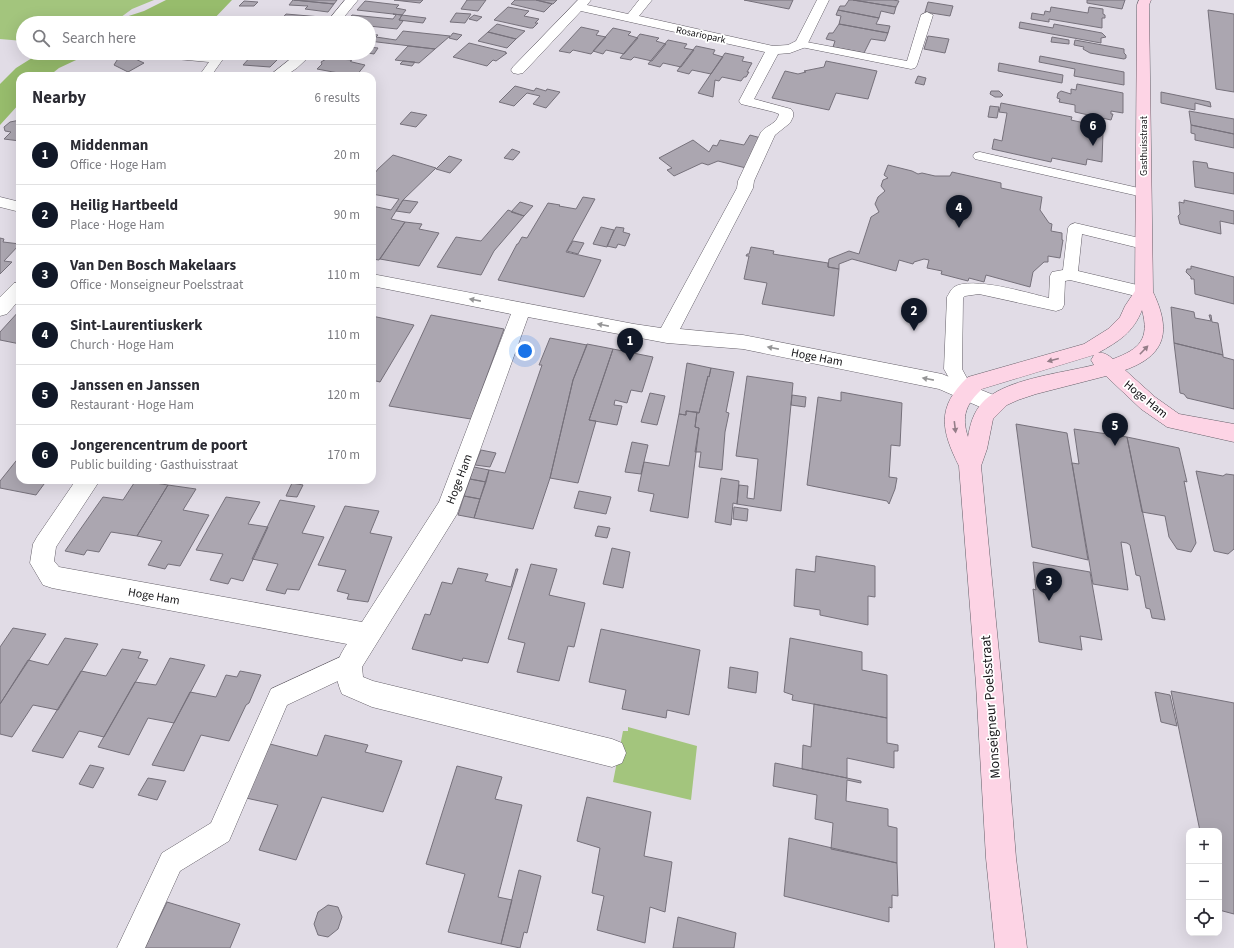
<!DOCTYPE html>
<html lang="en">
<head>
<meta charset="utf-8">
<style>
  :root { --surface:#fff; --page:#f2f2f3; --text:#2b2b33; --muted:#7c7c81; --line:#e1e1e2; --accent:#111827 }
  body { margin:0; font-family:"Source Sans 3",sans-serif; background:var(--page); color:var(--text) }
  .controls { position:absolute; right:12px; bottom:12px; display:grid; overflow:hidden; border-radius:8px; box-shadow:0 4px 16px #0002 }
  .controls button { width:36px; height:36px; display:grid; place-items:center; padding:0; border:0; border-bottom:1px solid var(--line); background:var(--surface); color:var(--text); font:20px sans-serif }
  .you { position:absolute; left:525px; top:351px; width:14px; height:14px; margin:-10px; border:3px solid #fff; border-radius:50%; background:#1a73e8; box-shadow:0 0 0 6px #1a73e833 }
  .badge { display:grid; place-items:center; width:26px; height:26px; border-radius:50%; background:var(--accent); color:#fff; font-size:13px; font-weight:700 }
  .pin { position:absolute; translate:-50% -33px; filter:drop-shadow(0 1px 2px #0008) }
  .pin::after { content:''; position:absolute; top:21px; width:14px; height:12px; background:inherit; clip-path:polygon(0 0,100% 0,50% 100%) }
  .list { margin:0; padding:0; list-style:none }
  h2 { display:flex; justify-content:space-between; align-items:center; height:52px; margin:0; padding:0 16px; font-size:17px }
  h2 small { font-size:13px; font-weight:400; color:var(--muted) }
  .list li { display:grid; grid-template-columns:26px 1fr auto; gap:12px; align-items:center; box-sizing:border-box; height:60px; padding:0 16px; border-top:1px solid var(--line) }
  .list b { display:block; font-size:15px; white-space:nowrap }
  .list p { margin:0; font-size:13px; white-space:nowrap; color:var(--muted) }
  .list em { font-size:13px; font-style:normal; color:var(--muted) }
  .icon { flex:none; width:22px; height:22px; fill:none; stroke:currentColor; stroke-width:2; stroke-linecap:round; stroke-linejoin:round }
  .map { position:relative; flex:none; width:1234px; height:948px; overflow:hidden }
  .search { position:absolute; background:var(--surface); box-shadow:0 4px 16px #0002; left:16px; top:16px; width:360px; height:44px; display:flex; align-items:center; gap:10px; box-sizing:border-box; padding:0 14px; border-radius:22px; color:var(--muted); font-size:15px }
  .panel { position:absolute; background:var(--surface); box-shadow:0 4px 16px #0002; left:16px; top:72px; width:360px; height:412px; border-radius:12px }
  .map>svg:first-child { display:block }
  .green { fill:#a3c57d }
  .forest { fill:#97bc6c }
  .building { fill:#aba6b0; stroke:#76717b }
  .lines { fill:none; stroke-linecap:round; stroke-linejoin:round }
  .lane-casing { stroke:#656069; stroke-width:1 }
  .street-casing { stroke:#656069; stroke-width:1 }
  .secondary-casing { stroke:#656069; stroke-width:1 }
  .lane { fill:#fff; fill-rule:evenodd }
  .street { fill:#fff; fill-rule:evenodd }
  .secondary { fill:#fdd4e5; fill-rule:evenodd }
  .oneway { fill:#959596 }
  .oneway2 { fill:#947d88 }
  .labels { text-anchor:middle; stroke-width:3.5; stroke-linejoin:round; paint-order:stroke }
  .far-street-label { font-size:10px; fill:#141316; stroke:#fff }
  .street-label { font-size:12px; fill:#141316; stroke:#fff }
  .near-street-label { font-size:14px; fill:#141316; stroke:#fff }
</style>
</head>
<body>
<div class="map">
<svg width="1234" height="948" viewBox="0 0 1234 948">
  <rect width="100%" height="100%" fill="#e1dce6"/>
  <path class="green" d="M0 0H154L132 9 113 23H23V41L0 39Z
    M628 727 697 746 691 800 613 782 623 731H628Z"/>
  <path class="forest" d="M166 0H232L210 23H107L144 11Z
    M40 53H165L159 58 89 54 59 68 49 76H20V103L0 125V84L16 68Z"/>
  <path class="building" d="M293 0H294L334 4 328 12 305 9 308 6 289 5Z
    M294 0H337L334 4Z
    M394 0H423L420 3Z
    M467 0H486L478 11 461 9Z
    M515 0H536L552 4 544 12 511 4Z
    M536 0H557L553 4Z
    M744 0H793L789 9Z
    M849 0H853L896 7 894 14 881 11 879 18 838 10 840 6H845Z
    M853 0H893L899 1 896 7Z
    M1087 0H1125L1122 9 1087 3Z
    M244 1 258 2 254 6H239Z
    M365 1 399 5 396 8 406 10 402 15 357 10Z
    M928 2 953 6 950 16 925 12Z
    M508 7 529 11 524 16 539 19 535 23H538L533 28H530L494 20Z
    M1051 7 1088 13 1089 7 1103 9V14L1105 15V18H1102V28L1049 19V22L1031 19 1032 13 1044 15 1045 11 1050 12Z
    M838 10 879 18 876 24 890 26 888 33 839 24 841 16 836 15Z
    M1208 10 1234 14V92L1216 89Z
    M456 13 471 14 465 23 450 22Z
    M286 14 321 17 316 23H278Z
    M393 14 402 15 399 20 403 21 397 29 369 26V23H346L352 15 393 19 396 15Z
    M402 15 426 18 423 23 399 20Z
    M474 15 482 17 477 21 469 19Z
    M1020 22 1053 28 1054 24 1102 33 1106 37 1101 38V43L1019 28Z
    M497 24 525 31 516 39 488 32Z
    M839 24 888 33 885 41 871 39 864 53 833 47 835 41 826 39 829 33H833Z
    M581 27 599 31 596 35 606 37 591 54 573 50 570 53 559 51Z
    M613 28 631 32 628 35 638 38 624 54 606 50 603 54 593 51Z
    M403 31 450 36 435 49 369 41V34L378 35 376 37 396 40Z
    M488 32 516 39 507 48 478 41Z
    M453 33 462 35 457 40 449 38Z
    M640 34 659 38 656 41 666 44 652 61 634 57 631 60 620 58Z
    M928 36 949 39 945 53 924 49Z
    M1052 37 1069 40V44L1051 42Z
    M668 40 687 44 684 48 694 50 681 67 663 63 660 67 648 64Z
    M1075 40 1124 49V53L1126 55V58L1124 59 1090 53 1083 49 1084 47 1074 45Z
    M469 43 506 52 505 53H507L496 61 493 60 487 66 453 57Z
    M408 46 435 49 419 63 395 60Z
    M696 46 715 50 713 54 723 57 711 74 692 70 689 74 677 71Z
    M369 47 378 48 374 54 368 53Z
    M90 53H112L109 56 88 55Z
    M254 53H262L281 56 270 67 243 65Z
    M725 53 744 57 742 61 752 63 747 72H749L746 77H744L741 81 722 77 719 81 715 80 713 97 698 93Z
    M1040 56 1124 72V85L1074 76 1075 69 1039 62Z
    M119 57H131L144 63 128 72 114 65Z
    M328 58 352 60 350 61 352 62 365 65 356 76H342L344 74 317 69 322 64 321 62Z
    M403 61 415 62 412 66 400 64Z
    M826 61 877 71 868 99 836 93 829 110 772 98 785 71 798 74 806 72 804 71 824 67Z
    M999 63 1063 75 1062 83 998 71Z
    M918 76 926 78 924 85 915 83Z
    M1077 84 1123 93V113L1111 111V114H1113L1111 120 1075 112V105L1059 102 1060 99 1057 98 1058 93 1061 91 1071 94V89L1076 90Z
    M515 86 534 91 536 88 546 91 547 89 560 92 546 108 533 104 540 96 527 93 514 106 499 102Z
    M991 91H999L1003 95 1001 97H995L990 94Z
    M1161 92 1210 102 1211 107 1195 103V110L1161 103Z
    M1001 103 1072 117 1071 120 1089 124V129L1103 132 1102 162 1087 159 1086 165 1052 158 1051 162 992 149 994 139 1002 141 1007 113 999 112Z
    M990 106 999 107 997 118 988 117Z
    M1189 111 1234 119V134L1191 125Z
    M411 112 427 115 416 127 400 124Z
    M20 120V141L4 139 11 132 5 131 4 127 10 122Z
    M1191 125 1234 134V148L1195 140V134L1191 133Z
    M750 135 761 138 746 168 718 161 708 165 702 163 674 176 667 170 672 168 659 158 693 140 709 152 713 145 717 146 720 140 744 145Z
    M512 149 520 152 513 160 504 158Z
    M393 155 436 168 403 200 391 219 405 222 379 260 372 259V206L391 210 399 199 372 194V177L378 169Z
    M449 156 462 160 450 173 436 169Z
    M1193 161 1207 163 1208 168 1234 173V194L1195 187Z
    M888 165 912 171 918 174 922 173 935 176H950L952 172 1001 183V188L1042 197 1040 210 1049 223 1052 224 1051 231 1062 233V240H1063L1060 258 1048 256V262H1044L1033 272 1030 287 986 275 984 282 969 278 968 281 941 274 942 271 927 268 929 260 924 259 914 262 913 264 899 260 896 271 852 259 839 264V269L828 267 829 259 849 251 859 254 871 217 879 212 875 204 878 197 885 191 881 186 883 180 888 178 884 175Z
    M583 197 595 199 566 252 601 260 584 297 498 280 517 244H518L522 237 527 238 548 203 560 205 559 206 576 209Z
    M403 200 418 202 410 213 396 211Z
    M1184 200 1234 211V224L1220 221 1221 234 1180 224 1178 216 1180 214 1179 202 1184 203Z
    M520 202 533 206 524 216 511 212Z
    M508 210 524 216 494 251 481 275 437 267 456 237 481 241Z
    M405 222 422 224 419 229 439 233 419 266 380 259Z
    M601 227 614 230 607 247 593 244Z
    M616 227 624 228 623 232 630 234 625 246 618 244 616 248 607 246Z
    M0 238 4 239 3 242 20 244 4 261 12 262 0 274Z
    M573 241 584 243 578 254 567 251Z
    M751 247 774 251 773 254 828 263V267L839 269 834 316 762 304 767 283 744 279 749 256H746L747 254H749Z
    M1191 266 1234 277V304L1195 294 1194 279H1191V277L1186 272 1187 269H1191Z
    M1171 307 1194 312 1195 318 1211 321 1209 315H1211L1212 322 1218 323 1223 355 1174 343Z
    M20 310V344L0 340V332Z
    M431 315 504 329 471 419 389 406Z
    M372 316 414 325 380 382 372 380Z
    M550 338 587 345 573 380 550 478 533 529 474 518 489 470 505 473 542 365H539Z
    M1174 343 1223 355V357L1234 360V409L1187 398 1184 394 1180 393Z
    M587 344 613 349 589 420 596 421 578 483 550 478 573 380Z
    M613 349 653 357 642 392 631 390 627 403 615 400 614 405 622 406 617 425 589 420Z
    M687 363 711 368 709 377 708 376 699 413 686 411V415L679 414Z
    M711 368 734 372 726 412 729 413 725 432 722 470 699 467 701 452H695L699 428 695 427 697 412 699 413 708 376 709 377Z
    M747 376 793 383 781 511 737 504 739 485 748 486 747 498 754 499 758 459 736 456Z
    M841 392 902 403 900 446 891 445 889 477 897 478 895 489 889 504 887 501 807 485 818 397 841 401Z
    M650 393 665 396 657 425 641 422Z
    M792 395 806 397 805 407 791 405Z
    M686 411 697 412 695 427 699 428 688 518 650 511 654 494 638 491 644 462 669 466 679 414 686 415Z
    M1016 424 1067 433 1088 560 1032 547Z
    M1074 429 1127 437 1165 620 1152 618 1150 609 1146 608 1140 576 1136 575 1130 545 1127 543 1121 542 1128 590 1093 584 1072 463 1079 464Z
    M1127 437 1179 448 1187 482 1184 481 1196 543 1191 552 1177 549 1169 537 1165 516 1142 512Z
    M632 442 648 445 641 474 625 472Z
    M481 450 496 453 490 467 475 465Z
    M20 456V480H47L36 495 0 488V481Z
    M474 467 489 470 486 482 470 479Z
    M1196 471 1223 476 1226 474 1234 475V549L1228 554 1214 551Z
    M721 478 739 481 737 504 733 503 731 525 715 522Z
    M470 479 486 482 480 499 464 496Z
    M136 480 168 485 137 536 111 532 99 552 87 550 84 555 65 551 103 497 123 500Z
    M292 483 303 485 297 497 286 496Z
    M168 485 196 489 183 510 209 515 180 566 168 564 165 569 148 565 162 541 137 536Z
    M579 491 611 497 606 514 574 508Z
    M464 496 480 499 474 518 458 515Z
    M226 497 260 502 248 524 268 527 243 581 231 578 228 584 210 580 223 554 196 550Z
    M280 500 315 506 302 533 324 537 299 590 287 589 285 594 266 590 278 564 252 559Z
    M345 506 379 511 370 533 392 537 368 602 347 599 349 594 337 591 346 570 318 565Z
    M734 507 748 509 747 521 733 519Z
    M598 526 610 528 607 538 595 536Z
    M612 548 630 552 623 588 603 584Z
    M816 556 875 566V597L868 596V625L820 615V610L794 606 796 569 815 572Z
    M1033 562 1090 572 1102 640 1080 636 1082 650 1039 642 1033 589 1036 590Z
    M531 564 557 569 549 595 585 603 574 647 568 646 559 681 517 672 525 643 508 639Z
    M458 568 488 574 485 581 511 587 516 569H518L488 663 463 658 462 661 412 649 425 614 430 615 442 582 452 584Z
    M13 628 46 634 0 704V647Z
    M601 629 700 650 689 715 667 710 666 718 622 709 626 690 589 682Z
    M65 638 98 644 58 710 33 705 12 737 0 734V704L28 660 48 665Z
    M790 638 862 652V670L887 675V718L792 700 793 695 784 692Z
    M122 649 141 652 138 658 148 660 104 737 79 731 63 758 32 751 81 671 106 676Z
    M170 658 205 665 174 723 148 718 129 755 98 747 135 682 156 685Z
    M730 667 758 672 756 693 728 688Z
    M240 671 261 675 249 703 246 705 229 741 201 735 184 771 152 765 190 692 216 697 226 675 237 677Z
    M1171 691 1234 703V914L1219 910V831H1200Z
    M1155 692 1170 695 1177 726 1161 722Z
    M814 704 887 718V743L898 745V751H894V768L847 758V778L802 769 803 745 811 747Z
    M325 735 368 745 365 752 402 761 383 812 322 797 296 860 259 850 278 805 246 798 270 744 317 756Z
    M775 763 861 781V783L847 780 846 801 888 809V826L897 828V863L831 849 833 823 815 819 817 795 773 786Z
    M90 765 104 768 93 788 79 784Z
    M457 766 502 777 495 799 522 805 498 897 512 900 501 944 448 932 465 874 426 864Z
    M148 778 166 781 157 800 138 795Z
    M587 797 651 812 644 856 672 862 665 912 650 907 645 943 597 930 604 896 592 893 600 848 577 841Z
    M789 838 897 863 898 896 892 895V908L889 907V922L784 896Z
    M519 870 541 876 527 933 524 932 520 948 501 944Z
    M167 902 240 924 230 948H145Z
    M328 905 338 907 342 917 338 929 328 937 318 935 314 924 318 912Z
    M678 917 736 933 734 948H673Z"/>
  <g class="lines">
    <defs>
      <path id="lane" d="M927 12 933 15 917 65 915 68 911 69 801 47 797 46 795 44 797 42 801 41 907 61 921 15Z
        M160 53H191L217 55 221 56 223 59 211 76H199L209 62 165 58 161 56Z
        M980 152 1143 189 1148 190 1150 193 1148 196 1143 197 975 159 973 156 975 153Z
        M1075 223 1148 240 1151 244 1148 248 1143 249 1082 234 1078 271 1150 288 1152 292 1150 296 1144 298 1070 280 1065 281 1064 305 1062 309 1056 311 979 294 965 296 963 298 962 369 974 391 971 396 965 398 959 396 944 369 947 297C949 294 951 289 954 287 972 276 1028 293 1049 298L1050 276 1052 272 1063 270 1068 228 1070 225Z
        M349 653 357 656 360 664 357 672 287 705 229 841 180 871 145 948H117L162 853 211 823 271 689Z"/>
      <path id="street" d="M345 0H358L339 23H326Z
        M578 0H591L587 5 628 14 639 0H652L639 16 773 46 788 45 796 41 817 0H829L806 47 790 53 778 54 754 99 791 109 793 112V117L790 123 775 135 754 181 753 188 680 329 743 335 942 374 1001 398 1004 404 1001 410 994 412 987 410 939 389 743 349 667 343 528 317 457 514 362 667 363 677 373 681 612 739 622 743 626 753 622 763 612 767 372 707 342 694C333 673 335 662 347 644L52 588 43 585 30 563 33 544 37 537 76 480H100L56 547 54 561 59 567 362 622 439 502 511 314 372 286V274L634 324 661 328 737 188 738 181 761 132C767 125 777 124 779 114L774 112 741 104 739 101 765 52 581 11 523 73 518 74 513 73 511 70 513 67Z
        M298 53H313L297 68 285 76H269Z
        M0 197 20 202V212L0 207Z
        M20 282V299L7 314 0 316V297L14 283Z"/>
      <path id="secondary" d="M1139 0H1151L1149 5 1153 292C1171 330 1167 355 1125 370L1155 397 1179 414 1234 424V442L1167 427 1141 409 1106 376 1036 394 1018 400 1007 405 993 419 987 449 981 466 1002 684 1016 858 1027 948H995L986 858 976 684 959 466C941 430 936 407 968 377L1084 344 1108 329 1120 317 1125 306 1135 291 1137 5ZM1142 310C1150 339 1140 349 1113 359 1108 355 1104 352 1098 353 1119 341 1133 333 1142 310ZM1094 355 1091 360 1094 365C1063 373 1003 379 982 403 973 413 970 425 968 437 961 416 966 404 982 389Z"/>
    </defs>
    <use href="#lane" class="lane-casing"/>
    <use href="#street" class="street-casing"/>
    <use href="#secondary" class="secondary-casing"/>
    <use href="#lane" class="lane"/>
    <use href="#street" class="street"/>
    <use href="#secondary" class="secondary"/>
  </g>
  <defs><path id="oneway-solid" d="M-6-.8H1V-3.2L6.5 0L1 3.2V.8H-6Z"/></defs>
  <g class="oneway">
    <use href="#oneway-solid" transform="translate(475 300) rotate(-169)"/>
    <use href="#oneway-solid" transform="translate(603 325) rotate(-169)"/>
    <use href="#oneway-solid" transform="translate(773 348) rotate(-169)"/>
    <use href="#oneway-solid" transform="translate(928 379) rotate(-169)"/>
  </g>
  <g class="oneway2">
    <use href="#oneway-solid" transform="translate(1144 350) rotate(-46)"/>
    <use href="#oneway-solid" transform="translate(1053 360) rotate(165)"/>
    <use href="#oneway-solid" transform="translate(955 427) rotate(83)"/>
  </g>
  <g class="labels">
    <g class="far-street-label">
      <text transform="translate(701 34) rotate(12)" y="4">Rosariopark</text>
      <text transform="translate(1143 146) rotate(-90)" y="4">Gasthuisstraat</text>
    </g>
    <g class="street-label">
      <text transform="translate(817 357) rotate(11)" y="4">Hoge Ham</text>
      <text transform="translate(1146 399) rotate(39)" y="4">Hoge Ham</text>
      <text transform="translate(459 479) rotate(-69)" y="4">Hoge Ham</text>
      <text transform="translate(154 596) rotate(10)" y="4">Hoge Ham</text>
    </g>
    <g class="near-street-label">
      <text transform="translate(990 707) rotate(-94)" y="5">Monseigneur Poelsstraat</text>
    </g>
  </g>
</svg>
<div class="controls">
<button>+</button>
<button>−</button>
<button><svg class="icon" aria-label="locate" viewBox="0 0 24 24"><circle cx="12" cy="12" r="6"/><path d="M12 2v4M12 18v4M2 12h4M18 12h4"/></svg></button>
</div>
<div class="you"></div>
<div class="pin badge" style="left:630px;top:361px">1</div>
<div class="pin badge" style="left:914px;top:331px">2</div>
<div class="pin badge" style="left:1049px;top:601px">3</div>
<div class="pin badge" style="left:959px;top:228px">4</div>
<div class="pin badge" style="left:1115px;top:446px">5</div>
<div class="pin badge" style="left:1093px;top:146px">6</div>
<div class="search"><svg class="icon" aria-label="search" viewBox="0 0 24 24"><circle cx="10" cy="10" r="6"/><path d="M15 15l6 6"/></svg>Search here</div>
<section class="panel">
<h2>Nearby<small>6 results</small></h2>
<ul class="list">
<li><span class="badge">1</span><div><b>Middenman</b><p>Office · Hoge Ham</p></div><em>20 m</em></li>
<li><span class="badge">2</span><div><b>Heilig Hartbeeld</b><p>Place · Hoge Ham</p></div><em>90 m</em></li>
<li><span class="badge">3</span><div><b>Van Den Bosch Makelaars</b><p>Office · Monseigneur Poelsstraat</p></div><em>110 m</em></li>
<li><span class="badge">4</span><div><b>Sint-Laurentiuskerk</b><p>Church · Hoge Ham</p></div><em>110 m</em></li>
<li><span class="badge">5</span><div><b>Janssen en Janssen</b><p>Restaurant · Hoge Ham</p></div><em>120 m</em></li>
<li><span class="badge">6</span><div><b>Jongerencentrum de poort</b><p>Public building · Gasthuisstraat</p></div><em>170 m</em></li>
</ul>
</section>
</div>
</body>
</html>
